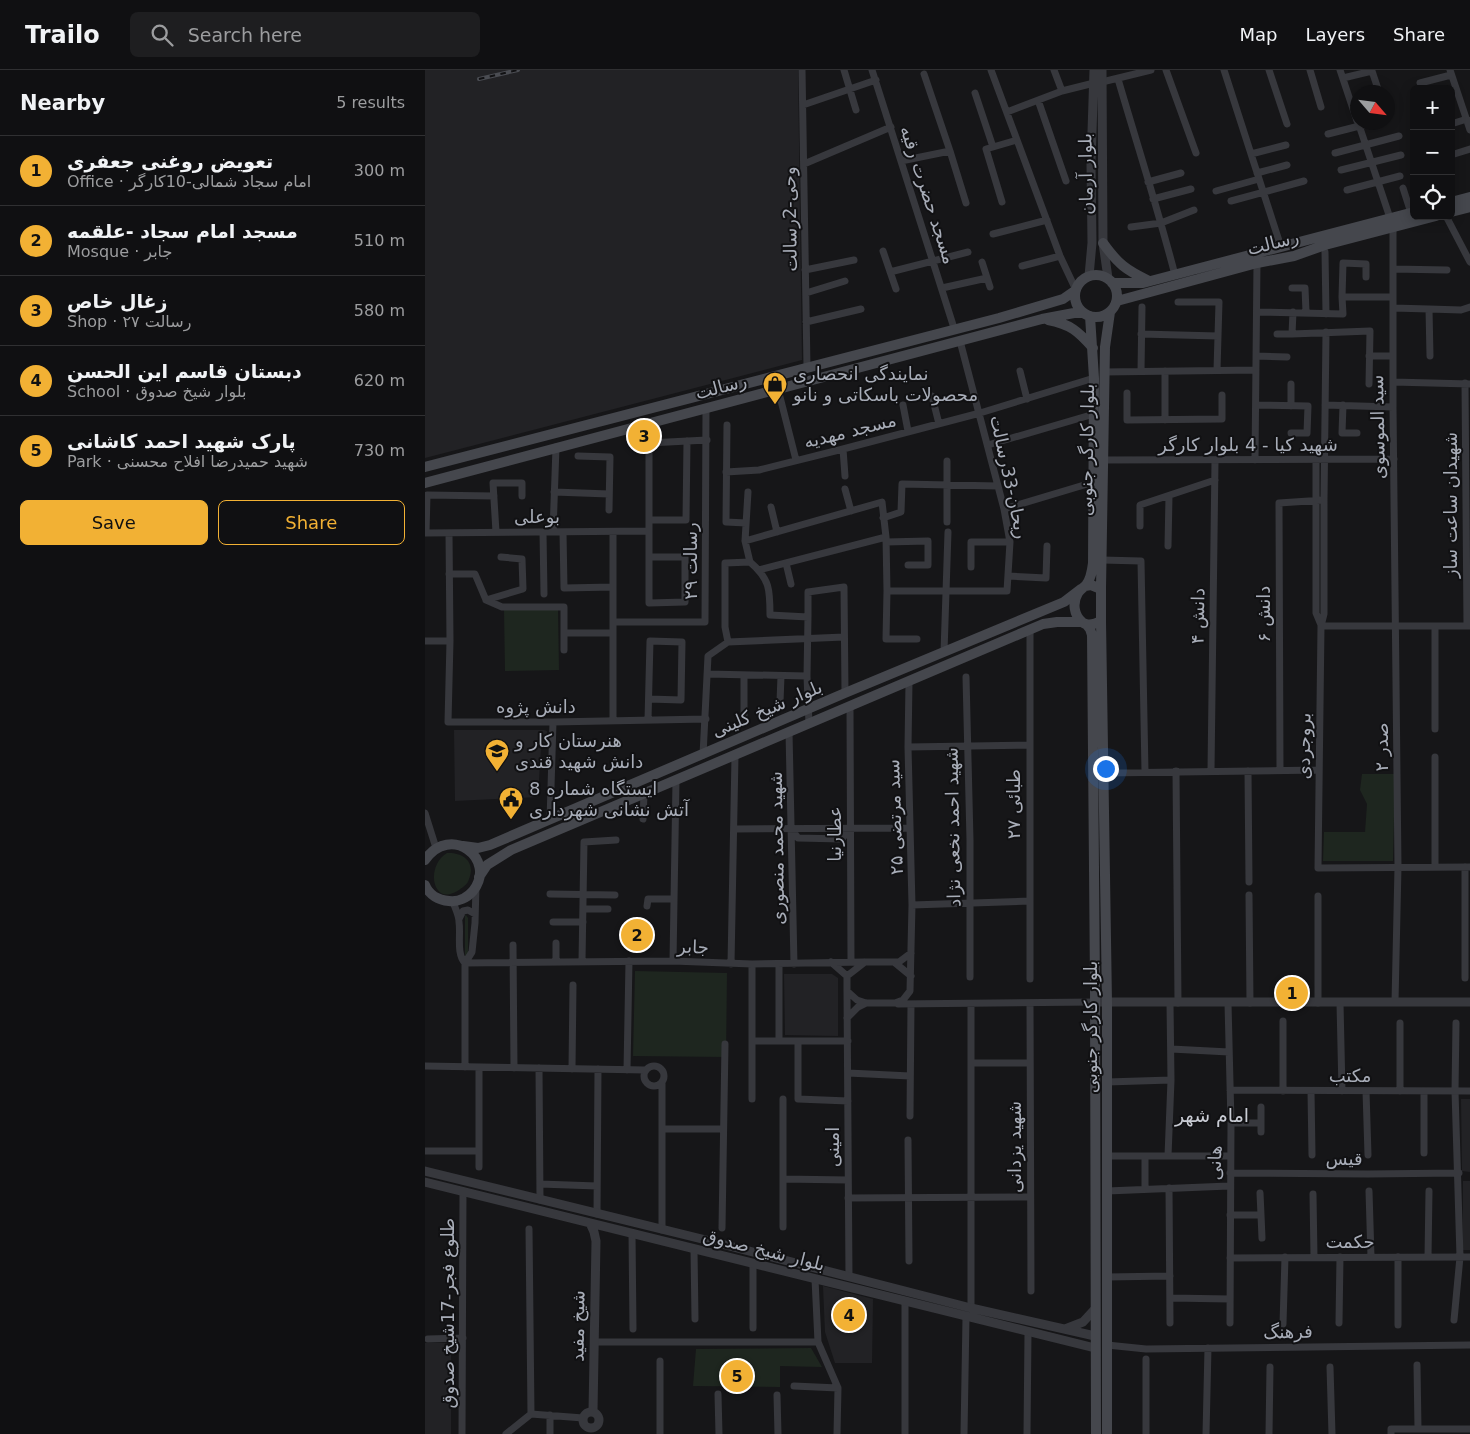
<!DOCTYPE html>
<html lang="en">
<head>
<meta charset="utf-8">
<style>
  :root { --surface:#101012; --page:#1e1e20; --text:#f1f3f6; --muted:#9c9d9f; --line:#303032; --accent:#f2b134 }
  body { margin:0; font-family:"DejaVu Sans","Noto Naskh Arabic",sans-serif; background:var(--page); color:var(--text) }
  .controls { position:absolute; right:15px; top:15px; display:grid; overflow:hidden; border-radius:8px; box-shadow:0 2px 12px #0003 }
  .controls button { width:45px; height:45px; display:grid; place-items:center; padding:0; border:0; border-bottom:1px solid var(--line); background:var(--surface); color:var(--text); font:25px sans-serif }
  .compass { position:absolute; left:925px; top:15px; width:45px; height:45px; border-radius:50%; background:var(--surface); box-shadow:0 2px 12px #0003; rotate:118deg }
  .you { position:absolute; left:680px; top:698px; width:18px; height:18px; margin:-12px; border:4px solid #fff; border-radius:50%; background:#1a73e8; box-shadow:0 0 0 8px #1a73e833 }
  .badge { display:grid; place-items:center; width:32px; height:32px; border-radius:50%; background:var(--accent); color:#111; font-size:16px; font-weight:700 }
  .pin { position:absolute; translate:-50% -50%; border:2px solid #fff; box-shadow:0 1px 5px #0006 }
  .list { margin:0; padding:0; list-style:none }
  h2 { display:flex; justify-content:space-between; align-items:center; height:65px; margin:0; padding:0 20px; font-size:21px }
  h2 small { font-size:16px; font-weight:400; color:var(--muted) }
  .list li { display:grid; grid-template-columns:32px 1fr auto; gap:15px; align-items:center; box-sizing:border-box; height:70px; padding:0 20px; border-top:1px solid var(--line) }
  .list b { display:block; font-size:19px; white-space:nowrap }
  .list p { margin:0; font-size:16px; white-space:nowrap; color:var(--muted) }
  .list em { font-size:16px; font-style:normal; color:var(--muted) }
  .actions { display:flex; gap:10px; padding:15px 20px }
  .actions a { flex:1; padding:11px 0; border:1px solid var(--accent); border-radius:8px; text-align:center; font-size:18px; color:var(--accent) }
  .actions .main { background:var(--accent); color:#111 }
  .icon { flex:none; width:28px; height:28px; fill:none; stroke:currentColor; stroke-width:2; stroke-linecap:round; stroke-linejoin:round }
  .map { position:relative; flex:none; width:1045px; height:1364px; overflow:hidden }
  header { display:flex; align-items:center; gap:30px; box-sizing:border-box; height:70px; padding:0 25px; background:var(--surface); border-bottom:1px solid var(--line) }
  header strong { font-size:24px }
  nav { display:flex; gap:28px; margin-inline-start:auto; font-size:18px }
  .search { width:350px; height:45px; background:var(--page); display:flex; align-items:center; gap:12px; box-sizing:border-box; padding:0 18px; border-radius:8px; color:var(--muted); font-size:19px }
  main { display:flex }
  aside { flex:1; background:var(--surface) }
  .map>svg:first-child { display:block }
  .built { fill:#222225 }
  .green { fill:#1e261f }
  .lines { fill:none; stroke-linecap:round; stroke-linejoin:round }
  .minor { stroke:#37383d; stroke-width:7 }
  .tertiary { stroke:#37383d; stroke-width:9 }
  .secondary { stroke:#45474d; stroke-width:10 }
  .rail-casing { stroke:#4a4c52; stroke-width:4 }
  .rail { stroke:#111113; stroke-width:2; stroke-dasharray:5.5; stroke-linecap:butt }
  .labels { text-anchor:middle; stroke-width:4; stroke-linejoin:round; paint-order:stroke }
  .street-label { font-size:18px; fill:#a8adb8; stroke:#111113 }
  .poi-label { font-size:18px; fill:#a8adb8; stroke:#111113; text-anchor:start }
  .neighbourhood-label { font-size:19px; fill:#c9ccd4; stroke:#111113 }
</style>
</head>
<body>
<header>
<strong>Trailo</strong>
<div class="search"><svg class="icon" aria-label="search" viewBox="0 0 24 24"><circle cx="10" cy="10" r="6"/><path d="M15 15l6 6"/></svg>Search here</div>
<nav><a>Map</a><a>Layers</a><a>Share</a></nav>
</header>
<main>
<aside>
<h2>Nearby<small>5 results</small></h2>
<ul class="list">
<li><span class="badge">1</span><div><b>تعویض روغنی جعفری</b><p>Office · امام سجاد شمالی-10کارگر</p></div><em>300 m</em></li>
<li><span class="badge">2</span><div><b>مسجد امام سجاد -علقمه</b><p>Mosque · جابر</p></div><em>510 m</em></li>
<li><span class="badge">3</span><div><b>زغال خاص</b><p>Shop · رسالت ۲۷</p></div><em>580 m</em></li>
<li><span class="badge">4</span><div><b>دبستان قاسم این الحسن</b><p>School · بلوار شیخ صدوق</p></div><em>620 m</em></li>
<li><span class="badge">5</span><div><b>پارک شهید احمد کاشانی</b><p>Park · شهید حمیدرضا افلاح محسنی</p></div><em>730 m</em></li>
</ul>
<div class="actions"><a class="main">Save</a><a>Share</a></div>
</aside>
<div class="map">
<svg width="1045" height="1364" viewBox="0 0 1045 1364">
  <rect width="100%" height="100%" fill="#161618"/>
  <path class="built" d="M0 0H373L377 290 0 388Z
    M29 660H119L122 661 121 675 116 677 113 727 30 731Z
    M359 904H407L413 908V966L360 965Z
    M1036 1029H1045V1102L1037 1101Z
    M1038 1111H1045V1180H1038Z
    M398 1216 448 1229 447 1293H410L400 1262Z
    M0 1273H31V1280L26 1284V1364H0Z"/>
  <path class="green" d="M133 539 134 600 80 601 79 540Z
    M937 704H970L968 791H898L899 762H940L942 734 935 720Z
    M22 783C38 782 51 792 44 809 43 814 38 817 34 820 7 838 0 796 22 783Z
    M41 845 43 848V888L41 889 40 887V846Z
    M210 901 302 903 301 987 208 986Z
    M386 1278 397 1297 355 1296V1317L268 1316 271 1279Z"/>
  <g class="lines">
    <path class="minor" d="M377 0 382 297
      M419 0 431 40
      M447 0 529 258
      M566 0 635 186 651 220
      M629 0 637 21
      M741 0 771 83
      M799 0 856 177
      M844 0 862 54
      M885 0 896 37
      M915 0 932 51
      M1025 0 1045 60
      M499 4 525 81
      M918 8 947 1 954 22
      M693 9C712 74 733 139 750 205
      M677 12 726 0
      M995 13 1026 5
      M550 23 568 77 592 70
      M613 30 641 111
      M378 35 451 10
      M582 42 637 21 669 13
      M933 52 965 148
      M1026 54 1042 49
      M903 64 950 52
      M568 77 561 79 577 132
      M910 83 974 66
      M826 84 861 75
      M1026 85 1045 79
      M476 91 525 81 541 133
      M379 94 466 57
      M916 100 976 85
      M832 103 862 95
      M723 112 756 103
      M978 118 986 143
      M922 120 975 106
      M791 121 834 109
      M728 129 766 119
      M806 131 879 111
      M1021 146 1045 192
      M706 157 736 153 769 140
      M968 158V337L973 797 970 932
      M568 164 622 150
      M458 181 471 219
      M900 182 901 244
      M557 192 565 217
      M597 196 635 186
      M968 199 1022 200
      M380 200 429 190
      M465 202 543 182
      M517 218 562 208
      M867 218H880L881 242
      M381 223 420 211
      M917 227 918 193 941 194V207
      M753 232H794L792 300
      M968 238 1004 239 1005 286
      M1004 239 1036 240 1045 237
      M832 242 918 244 917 227H968
      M868 242 867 264 945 261 944 314
      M381 252 436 239
      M901 262 899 430V544L896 556 893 798 1045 797
      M716 264 793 266
      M852 264H867
      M831 286 862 287
      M944 286H968
      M595 301 602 329
      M716 301 717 237
      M679 302 831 300
      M968 312 1045 314
      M1040 313 1042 556
      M866 314V336
      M353 319 371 390
      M702 323V350L797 349V325
      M507 326 514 354
      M478 335 483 361
      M831 335 883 336 882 363H866
      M900 335 968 337
      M918 335 917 363H932
      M740 350V301
      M302 355 301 452 321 453
      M224 373 282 370
      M563 375 669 344
      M418 379 420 406
      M153 386 185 387 184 440
      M677 390 969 389
      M830 390 832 193
      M891 390V543L896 555
      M522 391V452
      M301 402 334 400 418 379 555 343 669 308
      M420 419 426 441
      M129 422 184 424
      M323 422 320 471 325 492C345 509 345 520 345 545L383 547 382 606 384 654
      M346 437 352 462
      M579 439 669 412
      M458 448 476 442 477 414 573 416
      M224 450H261L262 371
      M715 456V435L790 410
      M71 462 68 413H97V426
      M118 462 119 524
      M128 462 131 377
      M138 462 139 518 188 517
      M188 462V651
      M0 463 224 461
      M1 463 2 425 69 426
      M24 463 25 571 23 652H128L281 649
      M320 471 457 432 461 467 462 521
      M461 472 503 471V495H483
      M743 476 744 426
      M224 487H260V532L224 533C224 473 224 413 224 353
      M677 490 716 491 720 702
      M361 493 366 514
      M546 497V472H585
      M334 500 461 467
      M24 504H50L61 530 98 519 97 489 76 487
      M583 506 621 508 622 476
      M61 530 77 537H139V580
      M383 547V522L419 517 420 623
      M188 552H280L281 338
      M896 556H1045
      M139 563H188
      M492 569H461L462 521H582L585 472 579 439 535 271
      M0 571H25
      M303 572 300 557V493L325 492
      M519 582 523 462
      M282 604 382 606
      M319 605V646
      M541 607 545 770V907
      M484 612 483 677 487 835 485 921 478 930 470 933H441L432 930 422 921V906L440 892H469L486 906
      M355 632 356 606
      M425 636 426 891
      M223 650 225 571 257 572 256 630 224 629
      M1010 659V556
      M364 662 369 894
      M483 677 604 675
      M278 685 283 586 303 572 419 567
      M855 700 854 433 899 430
      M751 701 753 933
      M786 701 790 391
      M823 701 824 812
      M680 703 894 700
      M0 743 11 778
      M218 749 219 724
      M125 750 128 652
      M310 759 485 758
      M366 759 373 768 417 769 425 758
      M1010 797V687
      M1040 797V908
      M125 824 190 825
      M824 825 825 933
      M28 832C30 838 34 845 34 852 36 864 31 884 40 893V997
      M487 835 605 831
      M222 836 223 829H249
      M158 839H183
      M34 849 38 841 43 840 50 844
      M128 852H158
      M131 873V891
      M88 875 89 998
      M157 891 159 772 191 770
      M248 891 251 710
      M406 892 422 906
      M469 892H474L486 883
      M40 893 248 891 327 894 439 892
      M40 893 47 882 50 853 51 816
      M306 894 310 686
      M327 894V1029
      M605 909V560
      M422 921 424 1207
      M605 933 606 1221
      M803 933 806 1053 805 1253
      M893 933V826
      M915 933 917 1021
      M473 934 670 932
      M546 934V1238
      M422 948 433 937 441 933
      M858 951V1021
      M975 953V1021
      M327 971H423
      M354 971V894
      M373 971V1029L423 1031
      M746 979 804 982
      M546 993H605
      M219 1006a10 10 0 1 1 20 0a10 10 0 1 1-20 0Z
      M0 996 220 1000
      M114 998 115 1130
      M147 999 148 915
      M202 1000 204 891
      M423 1003 485 1006
      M682 1012 746 1010
      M237 1013V1160
      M805 1020 1045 1021
      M886 1021 887 1085
      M941 1021 943 1085
      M999 1021V1083
      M485 1046 486 934
      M806 1053H836V1062
      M836 1053V1037
      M237 1059H298
      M483 1070 484 1191
      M0 1081H54
      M682 1086H805
      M743 1086 746 1010 745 933
      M54 1097V997
      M805 1103 943 1104 1034 1103
      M358 1109 423 1110
      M115 1114 172 1116
      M744 1118 745 1253
      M720 1119V1086
      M682 1121 804 1116
      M944 1121 946 1187
      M888 1124 889 1187
      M423 1128 605 1127
      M172 1144 173 999
      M805 1145H836L835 1123
      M836 1145 837 1168
      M358 1157V1029
      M297 1158 300 974
      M104 1159 106 1344
      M207 1163 208 1259
      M269 1179 270 1249
      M973 1187V1255
      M1003 1187 1004 1121
      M805 1188 1045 1187
      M328 1193V1258
      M682 1207 745 1206
      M390 1209 393 1272 413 1318 412 1364
      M745 1228 805 1229
      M1029 1250 1035 1187 1030 1021 1031 953
      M914 1253 915 1187
      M858 1254 860 1187
      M3 1269 38 1268
      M170 1272H393
      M682 1275 721 1279 1045 1275
      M235 1291V1364
      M992 1295 993 1359
      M905 1297 907 1364
      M369 1316 413 1318
      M293 1324 294 1364
      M352 1325 353 1364
      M125 1345V1364
      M37 1364 38 1121
      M81 1364 106 1344 158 1348
      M480 1364V1232
      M539 1364 541 1247
      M602 1364 603 1263
      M721 1364V1289
      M781 1364 783 1278
      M844 1364 845 1297
      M966 1364V1359H1045"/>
    <path class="tertiary" d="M677 0 678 173 683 208
      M664 206 667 173 666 93 669 0
      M675 932H1045
      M0 1101 281 1170 546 1238 670 1266
      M0 1112 670 1278
      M165 1153 169 1162 171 1171 168 1342
      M640 1259 658 1252 670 1239
      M158 1350a8 8 0 1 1 16 0a8 8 0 1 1-16 0Z"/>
    <path class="secondary" d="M1026 132 1045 127
      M1026 142 1045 137
      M678 173C693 194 701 200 724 211
      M650 226a21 21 0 1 1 42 0a21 21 0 1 1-42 0Z
      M687 213H718L989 142
      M692 231 832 193 869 186 900 175 1011 146
      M623 250C645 254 653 261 668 278
      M0 397 574 248 638 229 651 220
      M0 413 617 249 649 243H659
      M660 516 666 515 676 519V551C670 554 663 557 657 552 649 545 647 533 653 523 655 520 658 518 661 515 666 509 667 501 668 493L669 308 665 246
      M676 519 680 277 685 242
      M676 551 682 932V1364
      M661 554 665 559 667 565 670 915 671 1364
      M38 776 53 778 65 775 420 623 639 532 656 519
      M0 790C25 753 73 789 48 821 42 828 33 832 24 831 14 830 4 825 0 815
      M54 807 62 795 86 780 618 554 632 552H657"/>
    <defs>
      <path id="rail" d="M54 9 93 0"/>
    </defs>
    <use href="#rail" class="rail-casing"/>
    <use href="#rail" class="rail"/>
  </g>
  <defs>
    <symbol id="shop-pin" viewBox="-11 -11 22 30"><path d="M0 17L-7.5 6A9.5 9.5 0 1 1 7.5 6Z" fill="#f2b134" stroke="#111113"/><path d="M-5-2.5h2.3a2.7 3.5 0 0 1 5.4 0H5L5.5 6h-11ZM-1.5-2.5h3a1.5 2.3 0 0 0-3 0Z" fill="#111"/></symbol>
    <symbol id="school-pin" viewBox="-11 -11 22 30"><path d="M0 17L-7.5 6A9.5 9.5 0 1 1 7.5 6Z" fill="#f2b134" stroke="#111113"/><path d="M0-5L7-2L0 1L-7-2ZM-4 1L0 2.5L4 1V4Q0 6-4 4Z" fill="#111"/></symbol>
    <symbol id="civic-pin" viewBox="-11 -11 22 30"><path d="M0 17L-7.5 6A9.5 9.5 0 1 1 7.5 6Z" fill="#f2b134" stroke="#111113"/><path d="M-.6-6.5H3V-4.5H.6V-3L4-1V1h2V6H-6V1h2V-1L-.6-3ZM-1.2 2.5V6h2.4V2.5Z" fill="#111"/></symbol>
  </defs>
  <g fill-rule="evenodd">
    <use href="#shop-pin" x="336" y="300" width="28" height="38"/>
    <use href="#school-pin" x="58" y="667" width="28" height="38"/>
    <use href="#civic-pin" x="72" y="715" width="28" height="38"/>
  </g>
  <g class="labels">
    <g class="street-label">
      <text transform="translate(661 104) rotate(-91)" y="6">بلوار آرمان</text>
      <text transform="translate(503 125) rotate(72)" y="6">مسجد حضرت رقیه</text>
      <text transform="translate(365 149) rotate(-91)" y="6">وحی-2رسالت</text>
      <text transform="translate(848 173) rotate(-14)" y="6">رسالت</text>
      <text transform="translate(296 317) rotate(-15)" y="6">رسالت</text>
      <text transform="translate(953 357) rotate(-91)" y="6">سید الموسوی</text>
      <text transform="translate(425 361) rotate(-14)" y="6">مسجد مهدیه</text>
      <text x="823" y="381">شهید کیا - 4 بلوار کارگر</text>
      <text transform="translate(662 380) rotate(-89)" y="6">بلوار کارگر جنوبی</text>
      <text transform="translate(584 407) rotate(78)" y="6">ریحان-33رسالت</text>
      <text transform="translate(1026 435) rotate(-90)" y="6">شهیدان ساعت ساز</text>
      <text x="112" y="453">بوعلی</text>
      <text transform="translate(266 491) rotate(-90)" y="6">رسالت ۲۹</text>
      <text transform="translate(839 544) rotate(-90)" y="6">دانش ۶</text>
      <text transform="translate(773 546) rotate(-89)" y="6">دانش ۴</text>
      <text x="111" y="643">دانش پژوه</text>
      <text transform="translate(342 639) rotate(-23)" y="6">بلوار شیخ کلینی</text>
      <text transform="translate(879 676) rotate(-89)" y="6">بروجردی</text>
      <text transform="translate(957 677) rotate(-90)" y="6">صدر ۲</text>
      <text transform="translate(589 734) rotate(-90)" y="6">طبائی ۲۷</text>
      <text transform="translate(470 747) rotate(-92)" y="6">۲۵ سید مرتضی</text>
      <text transform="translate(528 757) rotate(-91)" y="6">شهید احمد نخعی نژاد</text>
      <text transform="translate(410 764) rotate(-90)" y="6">عطارنیا</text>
      <text transform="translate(352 778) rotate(-91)" y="6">شهید محمد منصوری</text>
      <text transform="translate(268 877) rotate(2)" y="6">جابر</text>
      <text transform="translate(666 957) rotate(-90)" y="6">بلوار کارگر جنوبی</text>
      <text x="925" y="1012">مکتب</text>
      <text transform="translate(408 1077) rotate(-90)" y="6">امینی</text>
      <text transform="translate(590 1077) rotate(-90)" y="6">شهید یزدانی</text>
      <text x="919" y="1095">قیس</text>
      <text transform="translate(790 1093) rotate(-89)" y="6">هانی</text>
      <text x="925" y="1178">حکمت</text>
      <text transform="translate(339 1180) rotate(14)" y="6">بلوار شیخ صدوق</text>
      <text transform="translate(23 1243) rotate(-90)" y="6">طلوع فجر-17شیخ صدوق</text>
      <text transform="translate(153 1256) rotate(-89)" y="6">شیخ مفید</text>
      <text transform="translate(863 1262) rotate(-1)" y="6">فرهنگ</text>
    </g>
    <g class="poi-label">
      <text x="368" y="310">نمایندگی انحصاری<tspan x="368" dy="21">محصولات باسکاتی و نانو</tspan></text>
      <text x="90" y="677">هنرستان کار و<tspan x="90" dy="21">دانش شهید قندی</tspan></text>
      <text x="104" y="725">ایستگاه شماره 8<tspan x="104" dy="21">آتش نشانی شهرداری</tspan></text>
    </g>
    <g class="neighbourhood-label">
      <text x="787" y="1052">امام شهر</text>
    </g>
  </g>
</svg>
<div class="controls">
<button>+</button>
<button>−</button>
<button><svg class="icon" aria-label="locate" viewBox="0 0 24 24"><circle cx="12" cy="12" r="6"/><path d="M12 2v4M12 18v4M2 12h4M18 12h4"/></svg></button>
</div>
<svg class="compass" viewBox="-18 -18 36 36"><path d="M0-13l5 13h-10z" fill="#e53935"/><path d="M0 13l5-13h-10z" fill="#9c9d9f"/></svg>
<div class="you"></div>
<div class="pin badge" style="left:867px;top:923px">1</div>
<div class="pin badge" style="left:212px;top:865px">2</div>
<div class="pin badge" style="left:219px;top:366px">3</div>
<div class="pin badge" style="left:424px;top:1245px">4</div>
<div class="pin badge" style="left:312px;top:1306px">5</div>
</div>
</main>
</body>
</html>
